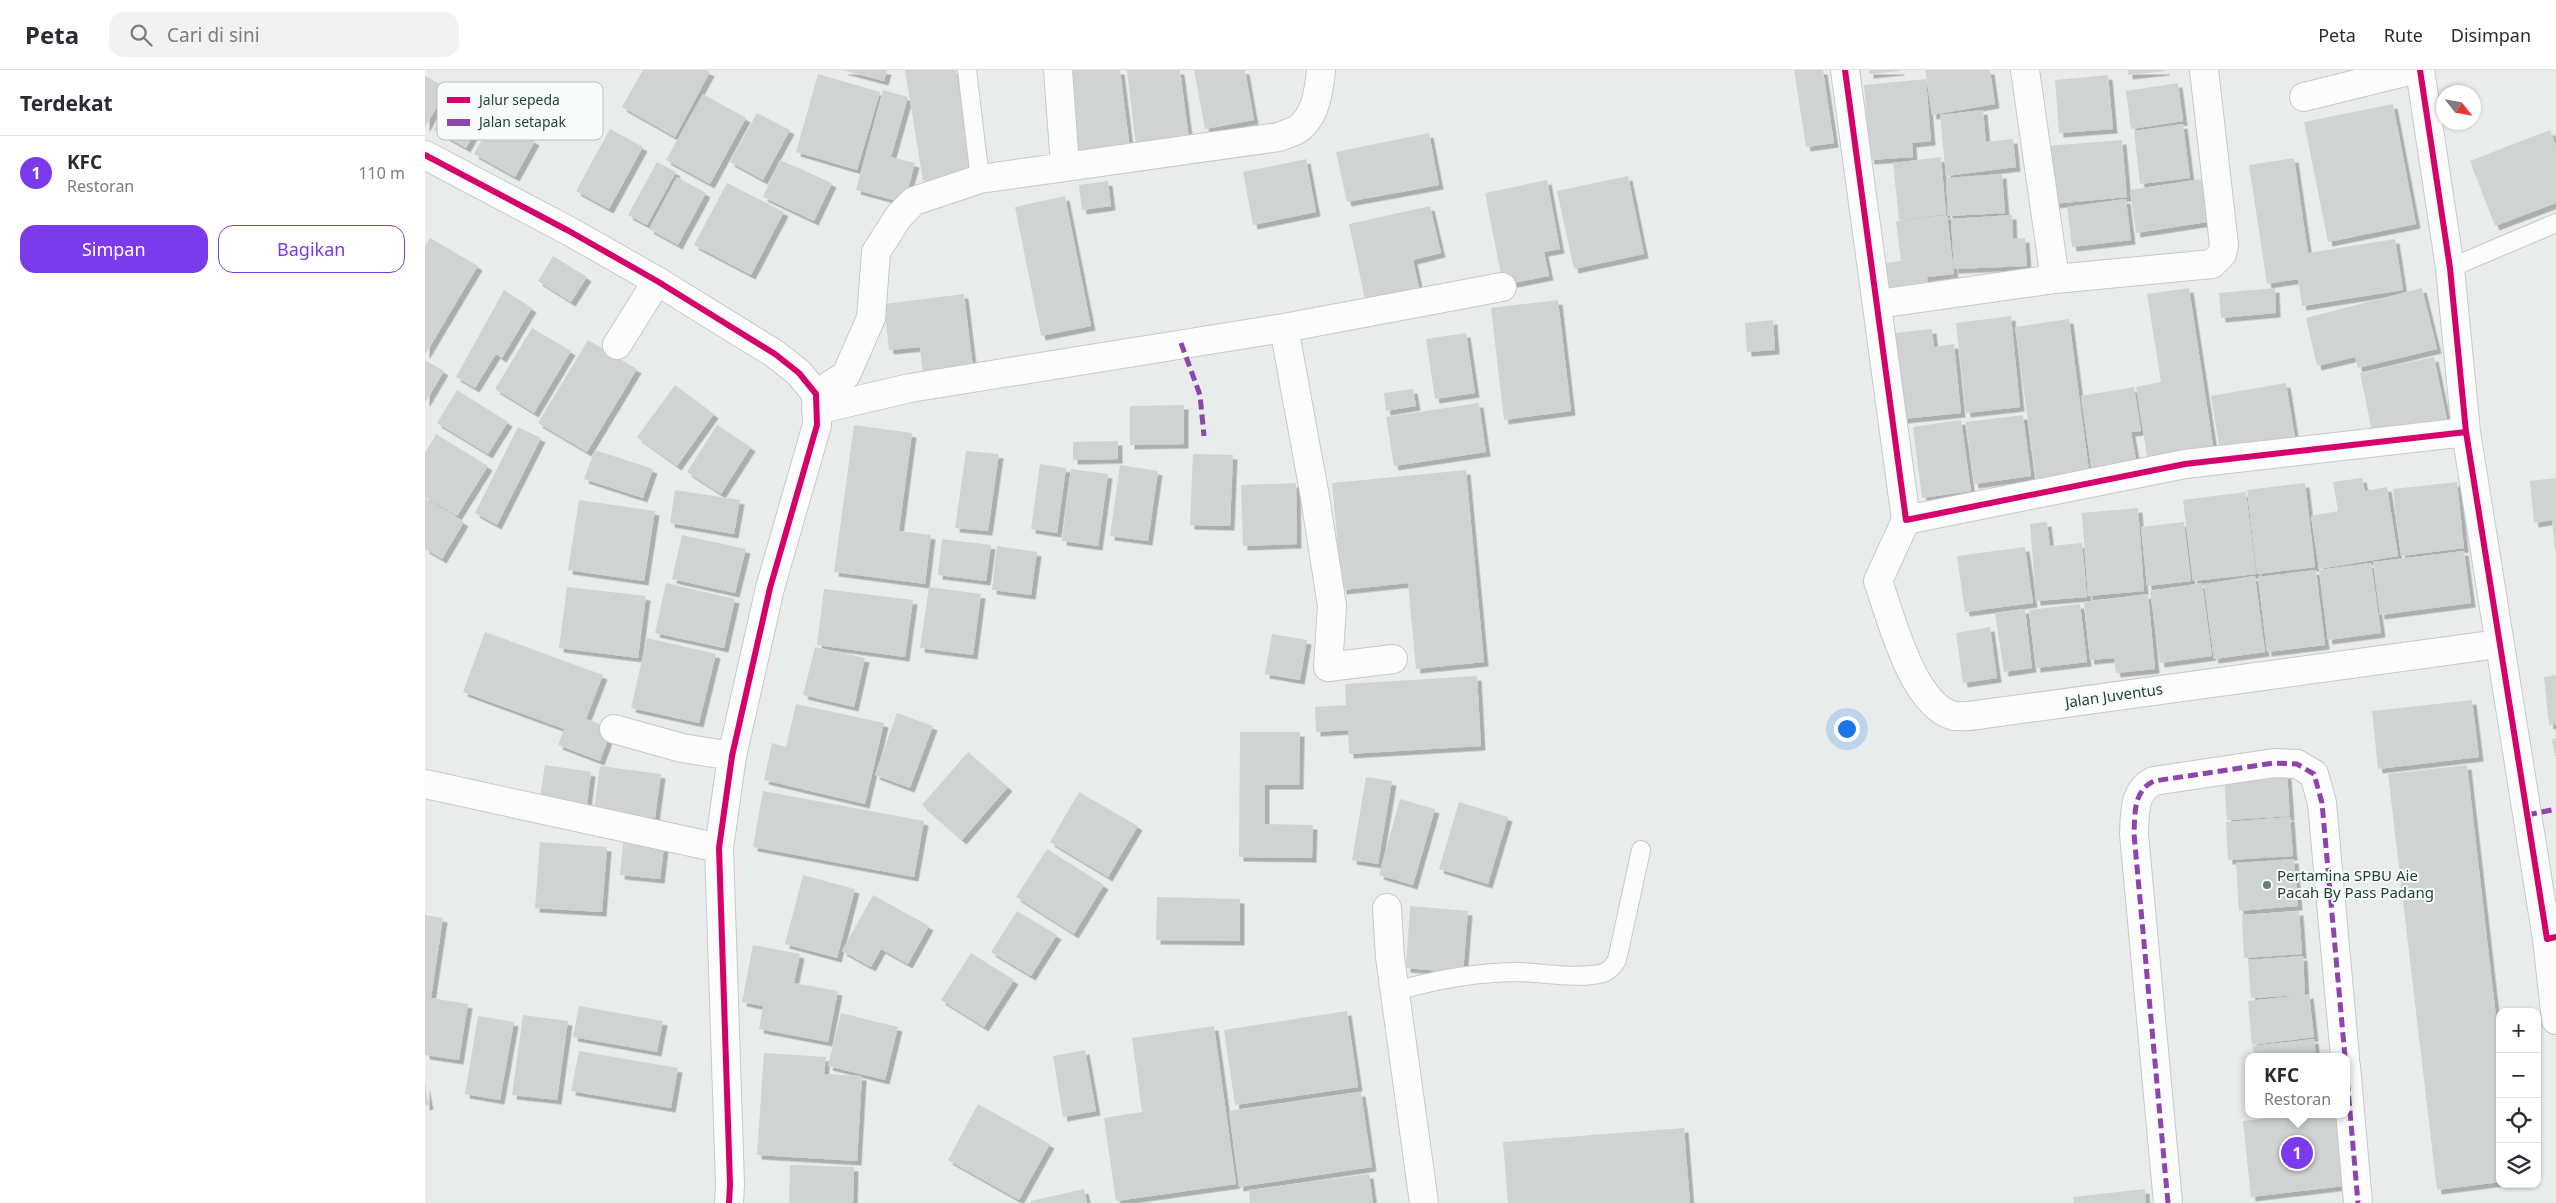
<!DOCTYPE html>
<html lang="id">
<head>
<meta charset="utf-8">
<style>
  :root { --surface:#fff; --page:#f2f2f3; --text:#2b2b33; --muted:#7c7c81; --line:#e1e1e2; --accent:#7c3aed }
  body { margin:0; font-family:"Noto Sans",sans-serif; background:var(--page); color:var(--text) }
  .controls { position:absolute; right:15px; bottom:15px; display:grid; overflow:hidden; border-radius:10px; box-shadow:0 1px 4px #0004 }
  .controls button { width:45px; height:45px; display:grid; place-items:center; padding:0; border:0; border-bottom:1px solid var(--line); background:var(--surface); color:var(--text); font:25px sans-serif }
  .compass { position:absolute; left:2011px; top:15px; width:45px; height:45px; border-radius:50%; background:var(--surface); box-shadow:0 1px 4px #0004; rotate:121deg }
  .you { position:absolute; left:1421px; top:658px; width:18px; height:18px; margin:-12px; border:4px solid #fff; border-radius:50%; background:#1a73e8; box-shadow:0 0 0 8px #1a73e833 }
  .badge { display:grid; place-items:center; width:32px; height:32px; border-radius:50%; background:var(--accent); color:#fff; font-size:16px; font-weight:700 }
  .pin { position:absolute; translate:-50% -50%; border:2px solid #fff; box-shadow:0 1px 5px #0006 }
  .popup { position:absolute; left:1820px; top:983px; width:105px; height:65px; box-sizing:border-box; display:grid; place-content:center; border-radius:10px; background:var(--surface); filter:drop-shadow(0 1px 4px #0005); font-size:16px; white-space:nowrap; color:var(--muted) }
  .popup b { font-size:19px; color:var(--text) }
  .popup::after { content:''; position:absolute; left:50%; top:100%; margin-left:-10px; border:10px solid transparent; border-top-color:var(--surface) }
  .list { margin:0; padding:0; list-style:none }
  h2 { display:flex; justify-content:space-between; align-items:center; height:65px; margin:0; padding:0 20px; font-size:21px }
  h2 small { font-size:16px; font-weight:400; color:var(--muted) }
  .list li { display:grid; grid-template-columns:32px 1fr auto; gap:15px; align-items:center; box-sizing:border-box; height:75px; padding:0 20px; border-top:1px solid var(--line) }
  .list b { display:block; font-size:19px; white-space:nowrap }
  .list p { margin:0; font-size:16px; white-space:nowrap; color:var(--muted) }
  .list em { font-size:16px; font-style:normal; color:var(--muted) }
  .actions { display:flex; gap:10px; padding:15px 20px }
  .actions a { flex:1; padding:11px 0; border:1px solid var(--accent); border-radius:15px; text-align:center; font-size:18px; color:var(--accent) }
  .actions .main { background:var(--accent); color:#fff }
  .icon { flex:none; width:28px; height:28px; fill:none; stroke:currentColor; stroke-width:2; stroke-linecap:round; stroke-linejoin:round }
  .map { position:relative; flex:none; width:2131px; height:1133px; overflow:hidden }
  header { display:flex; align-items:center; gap:30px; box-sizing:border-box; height:70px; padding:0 25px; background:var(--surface); border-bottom:1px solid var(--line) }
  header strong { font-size:24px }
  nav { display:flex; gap:28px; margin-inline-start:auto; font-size:18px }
  .search { width:350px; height:45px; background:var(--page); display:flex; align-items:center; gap:12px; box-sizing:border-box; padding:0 18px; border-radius:15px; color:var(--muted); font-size:19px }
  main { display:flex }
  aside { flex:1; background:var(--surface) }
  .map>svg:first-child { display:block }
  .building { fill:#cfd4d2; filter:url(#shadow) }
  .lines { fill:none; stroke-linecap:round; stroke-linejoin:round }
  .service-casing { stroke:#c5cac8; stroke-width:20 }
  .minor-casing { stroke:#c5cac8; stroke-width:30 }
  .service { stroke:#fcfcfc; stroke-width:18 }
  .minor { stroke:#fcfcfc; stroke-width:28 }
  .quiet { stroke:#8e44ad; stroke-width:5; stroke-dasharray:10 5; stroke-linecap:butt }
  .cycleway-casing { stroke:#f7fbf9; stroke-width:9 }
  .cycleway { stroke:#d6006c; stroke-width:6 }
  .poi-dot { fill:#697e78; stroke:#f7fbf9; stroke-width:2 }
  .labels { text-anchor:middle; stroke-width:4; stroke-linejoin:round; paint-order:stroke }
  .street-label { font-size:15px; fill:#24423a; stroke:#f7fbf9 }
  .poi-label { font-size:15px; fill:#24423a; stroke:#f7fbf9; text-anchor:start }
  .key { fill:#f7fbf9; stroke:#b8c4c0; stroke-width:1 }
  .key-label { font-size:14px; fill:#24423a }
</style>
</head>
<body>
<header>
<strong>Peta</strong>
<div class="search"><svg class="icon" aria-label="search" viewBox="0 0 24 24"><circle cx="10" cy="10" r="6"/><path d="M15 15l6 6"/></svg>Cari di sini</div>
<nav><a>Peta</a><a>Rute</a><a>Disimpan</a></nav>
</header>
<main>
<aside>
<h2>Terdekat<small></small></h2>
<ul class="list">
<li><span class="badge">1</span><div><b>KFC</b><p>Restoran</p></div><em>110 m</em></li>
</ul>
<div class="actions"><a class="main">Simpan</a><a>Bagikan</a></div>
</aside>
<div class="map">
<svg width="2131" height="1133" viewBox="0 0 2131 1133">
  <defs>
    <filter id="shadow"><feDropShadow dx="4.5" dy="4.5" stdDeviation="0" flood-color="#0004"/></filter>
  </defs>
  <rect width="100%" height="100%" fill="#e8edeb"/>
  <path class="building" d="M218 0H281L285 2 250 67 197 37Z
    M417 0H462L459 11Z
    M480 0H531L548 102 498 111Z
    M640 0H695L705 80 650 87Z
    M702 0H755L764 69 711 76Z
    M769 0H820L829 50 780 59Z
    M1369 0H1398L1409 73 1381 77Z
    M1444 0H1475V1L1444 4Z
    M1500 0H1565L1570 34 1507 45Z
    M1703 0H1740V1L1703 5Z
    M393 4 455 22 432 100 371 82Z
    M1683 5 1688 59 1634 63 1630 10Z
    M0 6 22 18 0 58Z
    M1501 9 1506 71 1487 73 1488 87 1445 90 1439 15Z
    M1753 13 1758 51 1706 59 1701 21Z
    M458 20 483 27 466 87 490 93 479 133 431 120Z
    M278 24 321 48 285 114 241 90Z
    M28 26 60 43 41 78 9 60Z
    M1968 34 1991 154 1903 172 1879 52Z
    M1558 40 1561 72 1588 69 1591 97 1521 106 1515 45Z
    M332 43 365 60 338 110 305 92Z
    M69 48 110 71 90 107 49 84Z
    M1758 54 1765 108 1715 114 1709 61Z
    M185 59 218 77 184 139 151 121Z
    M2125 60 2131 76V133L2070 156 2045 91Z
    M1004 63 1014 115 922 132 911 82Z
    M1697 70 1702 127 1627 134 1622 76Z
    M1516 87 1521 144 1474 150 1468 93Z
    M1869 88 1883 183 1970 169 1978 220 1877 236 1873 209 1842 214 1824 95Z
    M881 89 891 142 828 155 818 102Z
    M355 90 407 113 389 151 338 127Z
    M232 92 251 102 222 155 203 145Z
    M1577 104 1580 143 1523 146 1521 108Z
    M1203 106 1219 184 1149 199 1132 121Z
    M252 107 281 123 253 175 224 159Z
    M1776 109 1782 152 1711 163 1705 120Z
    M1122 110 1135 179 1119 182 1124 206 1078 215 1060 123Z
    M683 111 686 136 657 140 654 115Z
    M302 113 359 142 326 205 269 175Z
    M640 126 666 256 616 266 590 137Z
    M1701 129 1706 170 1647 177 1642 137Z
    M1005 136 1016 183 988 190 995 222 941 234 924 154Z
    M1522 145 1529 204 1502 207 1504 223 1463 228 1459 193 1476 191 1471 151Z
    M1587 145 1588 169 1600 168 1602 196 1529 199 1526 149Z
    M5 168 53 196 0 285V176Z
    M128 186 162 207 146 232 113 211Z
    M1764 218 1789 382 1723 392 1711 317 1736 312 1722 224Z
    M1850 218 1851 243 1796 248 1794 223Z
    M1997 218 2012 279 1933 298 1930 287 1892 296 1881 248Z
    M79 220 107 238 77 288 71 284 50 318 31 307Z
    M539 224 548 298 498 305 495 277 464 280 459 234Z
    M1133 230 1146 341 1079 350 1066 238Z
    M1586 246 1595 337 1541 343 1531 253Z
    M1644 249 1664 401 1611 409 1590 257Z
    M1348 250 1350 280 1322 282 1320 253Z
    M107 258 146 281 109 343 70 319Z
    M1507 259 1509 277 1529 274 1536 343 1478 349 1469 263Z
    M1041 263 1050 323 1010 329 1001 269Z
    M163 270 212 299 162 382 113 353Z
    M2009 287 2022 350 1948 366 1935 303Z
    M0 290 19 301 0 333Z
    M1861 313 1871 374 1796 387 1786 326Z
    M250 315 289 344 252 396 212 367Z
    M1709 317 1716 361 1706 362 1712 396 1667 403 1656 326Z
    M988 319 991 336 961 341 959 323Z
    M32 320 83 352 63 384 12 353Z
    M1054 333 1061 382 969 396 961 347Z
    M759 335V374L705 375V336Z
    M1598 345 1606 406 1549 414 1541 352Z
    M1536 350 1546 421 1497 428 1488 357Z
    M292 355 326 377 296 424 262 402Z
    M429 355 487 363 474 461 506 465 500 514 409 502Z
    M93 357 116 368 72 455 50 443Z
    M11 364 63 396 32 446 0 427V383Z
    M693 371V389L648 390V372Z
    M170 380 228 399 218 428 159 409Z
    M541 381 574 384 563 461 530 458Z
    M768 384 808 385 805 456 765 455Z
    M615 394 641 398 632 463 606 459Z
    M695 395 733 401 723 471 685 466Z
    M646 399 683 404 673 476 637 471Z
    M1041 400 1059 592 991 599 983 513 917 520 907 413Z
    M1937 408 1940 421 1962 417 1973 486 1894 499 1886 446 1913 441 1908 412Z
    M2131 408V480H2130L2127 450 2109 453 2105 411Z
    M2032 412 2039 478 1976 486 1968 419Z
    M871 413 872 474 818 476 816 415Z
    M1880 413 1890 497 1832 504 1822 420Z
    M250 420 315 430 309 464 245 453Z
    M1821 422 1831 504 1768 511 1758 430Z
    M0 428 39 452 17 489 0 479Z
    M154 430 230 441 219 511 143 500Z
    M1713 438 1719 521 1663 526 1657 443Z
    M1622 452 1625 476 1657 473 1662 527 1611 531 1605 454Z
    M1759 452 1766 511 1722 516 1716 457Z
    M257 465 321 479 310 523 247 509Z
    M517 469 566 475 561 511 513 505Z
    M572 476 612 482 606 525 567 520Z
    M1600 477 1608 533 1540 542 1532 486Z
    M2039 481 2046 533 1955 545 1948 492Z
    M1946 493 1956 563 1903 570 1894 500Z
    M1891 500 1900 575 1842 582 1833 507Z
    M1830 506 1840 582 1789 589 1779 514Z
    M241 513 310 529 299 578 230 563Z
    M1777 513 1787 586 1735 593 1725 521Z
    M142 517 221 526 213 588 134 578Z
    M504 517 556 524 548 585 495 578Z
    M399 519 488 530 480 587 392 575Z
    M1723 524 1730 599 1691 603 1689 588 1665 590 1659 532Z
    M1655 534 1662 592 1611 598 1604 540Z
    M1600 539 1607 598 1579 602 1570 543Z
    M1565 557 1572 608 1538 613 1531 563Z
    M60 562 178 605 161 649 187 658 175 691 133 675 139 659 38 622Z
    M847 564 882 570 875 610 840 604Z
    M222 568 291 584 274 653 206 638Z
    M390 577 440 588 429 637 378 625Z
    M2131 605V654L2124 655 2119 607Z
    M1052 606 1056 676 924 684 923 660 891 662 890 637 921 635 920 614Z
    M2047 630 2054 687 1953 699 1947 641Z
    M371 634 459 653 440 734 339 710 347 673 361 677Z
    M472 643 508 656 485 718 450 705Z
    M815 662H875L874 715H840V754L888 755 887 788 814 787Z
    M2131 668V686H2130L2127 669Z
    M543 682 583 717 537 770 497 735Z
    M120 695 166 702 162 734 115 727Z
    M2042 695 2075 982V1112L2012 1120 1963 704Z
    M175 696 236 704 230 748 169 740Z
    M1862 704 1865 746 1802 750 1799 708Z
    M941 707 967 711 953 794 927 790Z
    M338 721 499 751 489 807 328 777Z
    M654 722 713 756 683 807 625 772Z
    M975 729 1010 739 988 815 954 805Z
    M1034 732 1083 747 1063 814 1014 799Z
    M1865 747 1868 786 1803 790 1801 752Z
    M115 772 182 777 177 842 110 838Z
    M198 773 239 777 235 809 195 805Z
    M622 779 679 815 649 864 591 827Z
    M1869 789 1873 836 1814 841 1811 793Z
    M378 805 430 819 412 888 360 874Z
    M448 825 504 856 483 894 456 879 446 897 417 881Z
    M732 827 815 829V871L731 870Z
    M985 836 1043 841 1038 903 981 898Z
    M592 841 632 865 606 906 566 882Z
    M1874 841 1877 884 1819 888 1817 845Z
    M0 845 18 848 6 928 43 934 34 990 0 985Z
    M328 875 375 884 369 913 413 921 403 972 334 959 338 936 317 932Z
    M546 883 589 910 559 957 516 930Z
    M1878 886 1880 925 1884 924 1889 967 1827 975 1823 931 1878 925 1826 928 1823 890Z
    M154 936 238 951 232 982 148 967Z
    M922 941 933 1017 810 1035 799 960Z
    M416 943 473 957 460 1010 403 996Z
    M98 945 143 951 132 1030 87 1025Z
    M53 946 89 952 75 1030 40 1024Z
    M789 956 811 1114 691 1131 679 1048 717 1042 707 968Z
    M1889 969 1891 987H1829L1828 976Z
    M660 980 671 1041 638 1047 628 986Z
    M154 981 253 998 246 1038 146 1021Z
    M339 983 401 987 399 1004 437 1006 432 1091 332 1085Z
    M0 1014 4 1035 0 1036Z
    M936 1022 947 1097 814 1117 804 1041Z
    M553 1034 625 1074 594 1130 523 1090Z
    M1879 1044H1919L1927 1115 1826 1127 1818 1051Z
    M1259 1058 1265 1133H1083L1078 1072Z
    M365 1095 429 1097 428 1133H364Z
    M944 1104 948 1133H825L824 1120Z
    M659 1119 662 1133H606V1131Z
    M1720 1119 1721 1133H1649L1648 1127Z"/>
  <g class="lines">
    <defs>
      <path id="service" d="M542 0 555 109
        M2025 198 2131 153
        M971 921C1013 909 1052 902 1095 902 1119 903 1144 908 1167 905 1179 904 1186 901 1192 890L1216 780"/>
      <path id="minor" d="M633 0 640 96
        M1420 0 1481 450 1760 394 2041 362
        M1600 0 1630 209
        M1995 0 2025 198 2041 362 2122 869 2131 867
        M1879 27 1988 0
        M0 85 144 161 232 211 350 284 374 303 391 324 392 355 345 518 307 686 294 778 305 1114 304 1133
        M1453 234 1630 209 1787 194 1797 184 1799 175 1779 0
        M859 258 890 427 907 536 903 597 968 589
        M192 275 232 211
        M391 324 421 305 446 248 451 182 474 146 489 131 555 109 854 67C859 64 867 63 873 59 891 46 894 20 896 0
        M391 340 485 318 859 258 1077 217
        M1481 450 1453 511C1466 547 1487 635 1529 646 1536 647 1544 646 1552 645L2073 574
        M189 659 257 678 307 686
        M0 714 294 778
        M962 838 965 887 999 1133
        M2122 869 2131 950
        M1921 996 1933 1133
        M1743 1133 1709 764C1710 744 1708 721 1729 711L1849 693 1872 694 1889 704 1897 733 1920 987"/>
    </defs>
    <use href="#service" class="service-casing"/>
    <use href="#minor" class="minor-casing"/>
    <use href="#service" class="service"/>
    <use href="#minor" class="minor"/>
    <path class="quiet" d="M756 273 775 325 779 366
      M2102 745 2131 739
      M1921 996 1933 1133
      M1743 1133 1709 764C1710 744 1708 721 1729 711L1849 693 1872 694 1889 704 1897 733 1920 987"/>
    <defs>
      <path id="cycleway" d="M1420 0 1481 450 1760 394 2041 362
        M1995 0 2025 198 2041 362 2122 869 2131 867
        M0 85 144 161 232 211 350 284 374 303 391 324 392 355 345 518 307 686 294 778 305 1114 304 1133"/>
    </defs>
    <use href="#cycleway" class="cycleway-casing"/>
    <use href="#cycleway" class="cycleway"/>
  </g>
  <circle class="poi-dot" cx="1842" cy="815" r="5"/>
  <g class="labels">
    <g class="street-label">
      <text transform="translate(1689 626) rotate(-8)" y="5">Jalan Juventus</text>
    </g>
    <g class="poi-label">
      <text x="1852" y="811">Pertamina SPBU Aie<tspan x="1852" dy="17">Pacah By Pass Padang</tspan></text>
    </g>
  </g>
  <rect x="12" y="12" width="166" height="58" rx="8" class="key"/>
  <rect x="22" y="27" width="23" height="6" fill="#d6006c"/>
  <rect x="22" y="49" width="23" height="7" fill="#8e44ad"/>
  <g class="key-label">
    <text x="54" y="35">Jalur sepeda</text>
    <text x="54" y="57">Jalan setapak</text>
  </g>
</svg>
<div class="controls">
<button>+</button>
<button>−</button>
<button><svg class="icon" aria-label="locate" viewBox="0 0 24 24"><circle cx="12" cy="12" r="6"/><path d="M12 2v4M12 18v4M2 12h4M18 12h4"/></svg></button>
<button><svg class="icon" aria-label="layers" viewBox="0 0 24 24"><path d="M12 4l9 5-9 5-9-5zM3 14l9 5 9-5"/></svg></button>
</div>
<svg class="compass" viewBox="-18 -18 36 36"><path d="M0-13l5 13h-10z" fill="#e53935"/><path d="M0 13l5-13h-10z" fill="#7c7c81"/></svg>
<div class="you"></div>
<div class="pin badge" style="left:1872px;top:1083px">1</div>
<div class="popup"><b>KFC</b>Restoran</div>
</div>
</main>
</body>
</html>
